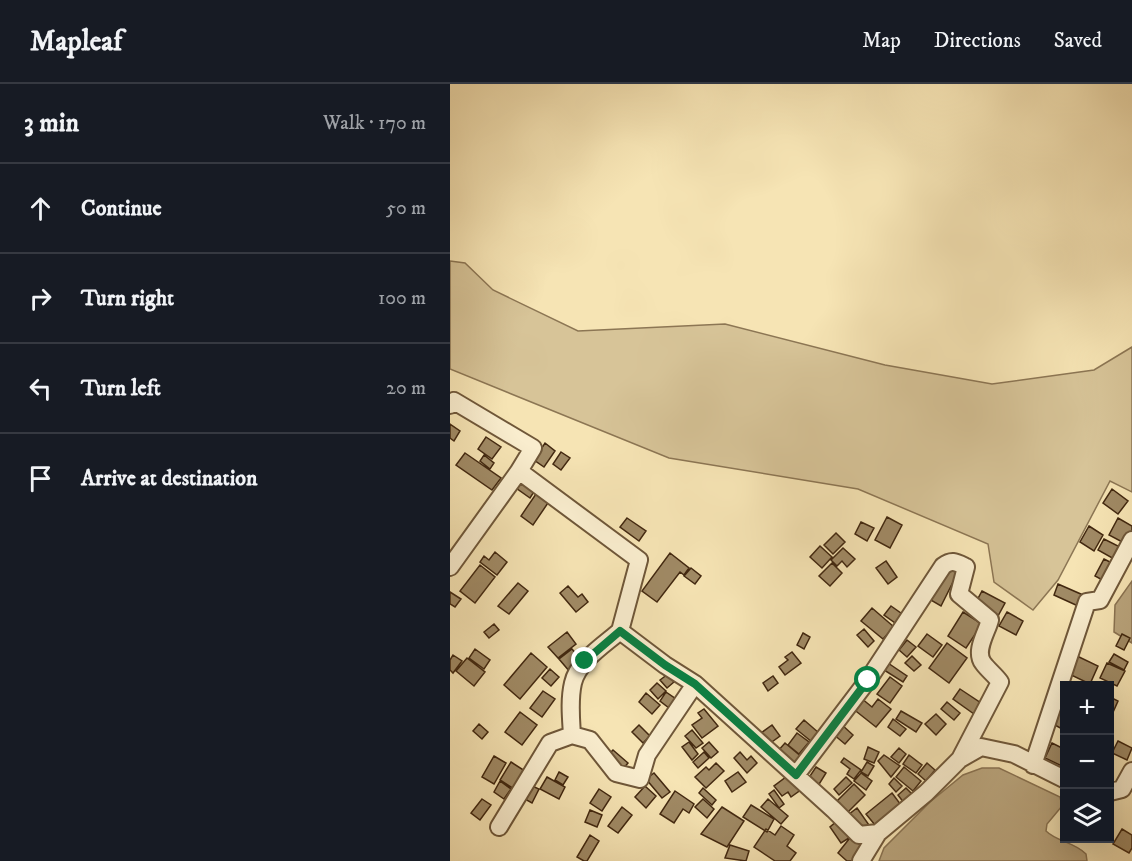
<!DOCTYPE html>
<html lang="en">
<head>
<meta charset="utf-8">
<style>
  :root { --surface:#171b24; --page:#242831; --text:#f1f3f6; --muted:#9ea1a6; --line:#363941 }
  body { margin:0; font-family:"IM FELL DW Pica",serif; background:var(--page); color:var(--text) }
  .controls { position:absolute; right:18px; bottom:18px; display:grid; overflow:hidden; border-radius:0px; box-shadow:0 6px 24px #0002 }
  .controls button { width:54px; height:54px; display:grid; place-items:center; padding:0; border:0; border-bottom:2px solid var(--line); background:var(--surface); color:var(--text); font:30px sans-serif }
  .stop { position:absolute; width:18px; height:18px; margin:-14px; border:4px solid #0b8043; border-radius:50%; background:#fff }
  .stop.end { background:#0b8043; border-color:#fff; box-shadow:0 2px 6px #0008 }
  .list { margin:0; padding:0; list-style:none }
  h2 { display:flex; justify-content:space-between; align-items:center; height:78px; margin:0; padding:0 24px; font-size:26px }
  h2 small { font-size:20px; font-weight:400; color:var(--muted) }
  .list li { display:grid; grid-template-columns:39px 1fr auto; gap:18px; align-items:center; box-sizing:border-box; height:90px; padding:0 24px; border-top:2px solid var(--line) }
  .list b { display:block; font-size:22px; white-space:nowrap }
  .list em { font-size:20px; font-style:normal; color:var(--muted) }
  .icon { flex:none; width:33px; height:33px; fill:none; stroke:currentColor; stroke-width:2; stroke-linecap:round; stroke-linejoin:round }
  .map { position:relative; flex:none; width:682px; height:777px; overflow:hidden }
  header { display:flex; align-items:center; gap:36px; box-sizing:border-box; height:84px; padding:0 30px; background:var(--surface); border-bottom:2px solid var(--line) }
  header strong { font-size:28px }
  nav { display:flex; gap:33px; margin-inline-start:auto; font-size:21px }
  main { display:flex }
  aside { flex:1; background:var(--surface) }
  .map>svg:first-child { display:block }
  .green { fill:#d7c498; stroke:#8c7654; stroke-width:1.5 }
  .water { fill:#b9a47c; stroke:#897251; stroke-width:1.5 }
  .building { fill:#a08a65; stroke:#422810; stroke-width:1.5 }
  .lines { fill:none; stroke-linecap:round; stroke-linejoin:round }
  .minor-casing { stroke:#6f5739; stroke-width:20 }
  .minor { stroke:#f9edce; stroke-width:16 }
  .route { stroke:#0b8043; stroke-width:8 }
</style>
</head>
<body>
<header>
<strong>Mapleaf</strong>
<nav><a>Map</a><a>Directions</a><a>Saved</a></nav>
</header>
<main>
<aside>
<h2>3 min<small>Walk · 170 m</small></h2>
<ul class="list">
<li><svg class="icon" aria-label="ahead" viewBox="0 0 24 24"><path d="M12 20V5M6 11l6-6 6 6"/></svg><div><b>Continue</b></div><em>50 m</em></li>
<li><svg class="icon" aria-label="right" viewBox="0 0 24 24"><path d="M7 20v-9h11M14 6l5 5-5 5"/></svg><div><b>Turn right</b></div><em>100 m</em></li>
<li><svg class="icon" aria-label="left" viewBox="0 0 24 24"><path d="M17 20v-9H6M10 6l-5 5 5 5"/></svg><div><b>Turn left</b></div><em>20 m</em></li>
<li><svg class="icon" aria-label="arrive" viewBox="0 0 24 24"><path d="M6 21V4h12l-3 4 3 4H6"/></svg><div><b>Arrive at destination</b></div></li>
</ul>
</aside>
<div class="map">
<svg width="682" height="777" viewBox="0 0 682 777">
  <rect width="100%" height="100%" fill="#f6e4b4"/>
  <filter id="stains"><feTurbulence type="fractalNoise" baseFrequency=".00333" numOctaves="4"/><feColorMatrix values="0 0 0 0 .2 0 0 0 0 .09 0 0 0 0 .02 0 0 0 .5 -.17"/></filter>
  <radialGradient id="worn" r=".72"><stop offset=".6" stop-color="#630" stop-opacity="0"/><stop offset="1" stop-color="#630" stop-opacity=".3"/></radialGradient>
  <path class="green" d="M0 177 15 179 43 206 128 247 275 240 435 281 542 300 644 286 682 263V408L660 397 608 496 583 526 544 498 538 460 408 405 219 374 0 285Z"/>
  <path class="water" d="M682 497V559L664 548 665 521Z
    M532 684H549L610 713 612 722 597 740 596 747C607 758 625 758 636 770L637 777H429L434 764 480 718 513 691Z"/>
  <path class="building" d="M0 340 10 347 4 357 0 354Z
    M36 353 51 363 42 375 28 365Z
    M95 359 105 367 94 383 84 376Z
    M111 368 120 374 111 386 103 380Z
    M15 369 51 394 42 406 6 381Z
    M34 371 44 379 40 385 30 377Z
    M73 394 87 403 80 414 66 404Z
    M662 405 678 417 668 430 653 419Z
    M88 407 100 416 83 441 71 432Z
    M437 433 452 441 440 464 425 456Z
    M177 434 196 447 189 457 170 443Z
    M668 434 682 442V449L676 460 659 451Z
    M411 438 424 444 417 457 405 450Z
    M639 442 653 451 644 467 630 458Z
    M386 449 395 458 383 470 374 461Z
    M654 455 670 463 664 475 648 466Z
    M370 462 382 473 372 484 360 473Z
    M393 464 405 475 397 483 392 477 387 482 381 476Z
    M45 468 57 478 47 491 30 478 34 472 39 476Z
    M220 469 239 484 234 491 230 488 207 518 192 507Z
    M654 475 666 481 656 498 645 492Z
    M436 477 447 493 438 500 426 484Z
    M382 479 392 489 380 502 369 492Z
    M497 479 509 486 491 522 479 515Z
    M30 481 45 493 25 519 10 507Z
    M241 484 251 492 245 500 234 492Z
    M68 499 78 507 59 530 48 522Z
    M608 500 633 511 628 522 604 511Z
    M118 502 128 513 132 510 138 518 126 528 110 509Z
    M532 507 555 519 548 532 525 520Z
    M0 508 11 515 5 523 0 520Z
    M441 522 455 532 448 541 434 531Z
    M422 524 444 543 433 555 411 537Z
    M513 528 532 540 516 564 498 552Z
    M557 528 573 537 566 551 549 542Z
    M44 540 49 546 39 554 34 548Z
    M414 545 424 557 418 563 407 551Z
    M117 548 126 560 108 574 98 563Z
    M353 549 360 553 354 565 347 561Z
    M477 550 492 561 483 573 468 562Z
    M672 550 680 554 674 566 666 562Z
    M457 556 466 563 457 573 449 566Z
    M497 559 517 574 499 599 479 584Z
    M25 565 40 576 34 585 19 574Z
    M122 565 133 578 120 588 109 575Z
    M342 568 351 579 335 591 329 583 338 576 335 573Z
    M81 569 97 583 70 615 54 601Z
    M664 570 678 578 674 586 659 578Z
    M3 571 12 577 3 589 0 586V576Z
    M462 572 471 581 464 587 455 579Z
    M627 572 648 582 640 600 619 590Z
    M17 574 35 588 24 602 6 587Z
    M438 579 457 592 453 598 434 586Z
    M657 579 675 587 667 602 650 594Z
    M100 585 109 593 101 602 92 594Z
    M218 590 224 598 217 604 210 596Z
    M323 592 328 599 318 607 313 599Z
    M440 593 452 602 440 619 427 610Z
    M207 599 216 607 208 615 200 606Z
    M510 605 531 619 524 630 503 615Z
    M93 607 105 615 92 633 80 624Z
    M216 608 226 615 219 624 210 617Z
    M196 609 210 621 202 630 189 618Z
    M660 613 668 617 660 635Z
    M411 614 422 623 428 615 441 625 426 643 402 624Z
    M497 618 510 629 504 636 491 625Z
    M611 619 614 620V646L601 639Z
    M254 625 268 642 252 654 242 641 252 634 248 629Z
    M451 627 472 639 466 648 446 635Z
    M70 628 87 641 72 661 55 648Z
    M486 630 496 640 486 651 475 640Z
    M443 635 456 645 450 652 438 643Z
    M354 636 369 649 362 658 346 645Z
    M29 640 38 648 32 655 23 647Z
    M391 640 403 651 395 660 383 650Z
    M189 641 200 652 193 659 182 648Z
    M322 641 330 652 319 660 311 649Z
    M242 646 253 659 246 664 235 652Z
    M347 649 359 658 349 670 338 661Z
    M668 657 682 664 677 676 662 669Z
    M239 658 248 670 242 676 232 663Z
    M259 658 268 668 261 674 252 664Z
    M335 659 353 674 346 682 328 667Z
    M602 659 614 665V683L595 674Z
    M418 663 429 668 424 679 414 675Z
    M449 664 456 670 449 679 441 673Z
    M163 666 178 679 172 686 157 672Z
    M254 668 259 674 248 684 243 678Z
    M290 668 297 676 301 672 307 679 297 689 284 674Z
    M434 671 450 682 441 693 428 677Z
    M459 671 472 681 466 689 453 680Z
    M44 672 56 679 44 700 32 693Z
    M394 674 411 686 404 695 397 690 400 685 391 678Z
    M61 678 75 687 64 705 50 696Z
    M417 678 424 682 418 692 411 688Z
    M266 679 274 687 256 704 245 693 256 683 259 686Z
    M477 679 485 686 476 697 468 690Z
    M366 683 376 689 368 702 358 695Z
    M454 683 471 697 463 707 446 693Z
    M109 688 118 693 113 701 105 696Z
    M288 688 296 698 282 708 275 697Z
    M204 689 220 708 212 714 196 695Z
    M411 689 422 697 416 706 404 697Z
    M340 690 352 705 341 713 338 708 332 712 324 702Z
    M97 693 115 703 109 715 90 705Z
    M396 693 402 699 389 711 384 705Z
    M444 694 452 702 446 708 439 700Z
    M50 697 61 705 54 715 44 708Z
    M404 700 415 711 396 730 385 719Z
    M80 701 89 705 82 719 73 714Z
    M195 702 206 712 196 724 185 713Z
    M253 704 266 716 262 721 249 709Z
    M456 704 463 711 454 719 448 711Z
    M149 705 161 713 152 727 140 719Z
    M324 706 334 720 329 724 319 710Z
    M225 707 244 720 239 729 233 725 224 739 210 730Z
    M442 709 451 721 425 741 416 730Z
    M32 715 41 721 30 736 21 729Z
    M253 715 264 725 257 734 245 723Z
    M318 715 338 732 331 740 311 723Z
    M301 721 324 735 317 748 293 733Z
    M172 723 182 731 168 749 158 742Z
    M272 723 294 737 277 763 251 750Z
    M407 724 419 741 410 748 398 731Z
    M140 726 152 731 147 743 135 738Z
    M387 737 399 754 391 759 380 743Z
    M331 742 344 751 337 762 346 769 340 777H325L304 763 316 745 325 751Z
    M672 745 682 751V764L679 769 663 760Z
    M403 750 416 761 403 777H397L388 769Z
    M140 751 149 757 137 777H134L127 773Z
    M280 761 299 767 296 777 275 774Z"/>
  <g class="lines">
    <defs>
      <path id="minor" d="M0 321 4 317 83 364 69 387
        M0 483 69 387 189 476 170 547 215 581 245 600 384 726 409 751 428 749 476 709 510 675 531 663 564 670 614 695
        M122 651C121 634 119 616 123 599 128 577 154 561 170 547
        M583 681 637 518 650 516 682 456
        M346 691 418 596 493 482C502 475 506 478 516 483L509 510 540 536C537 548 524 567 533 579 538 586 545 591 550 598L511 673
        M660 708 672 705 682 687
        M49 743 100 659 122 651 140 656 166 689 190 695 197 671 245 600
        M411 777 428 749"/>
    </defs>
    <use href="#minor" class="minor-casing"/>
    <use href="#minor" class="minor"/>
  </g>
  <g class="lines">
    <path class="route" d="M135 577 170 547 215 581 245 600 346 691 418 596"/>
  </g>
  <rect width="100%" height="100%" filter="url(#stains)"/>
  <rect width="100%" height="100%" fill="url(#worn)"/>
</svg>
<div class="controls">
<button>+</button>
<button>−</button>
<button><svg class="icon" aria-label="layers" viewBox="0 0 24 24"><path d="M12 4l9 5-9 5-9-5zM3 14l9 5 9-5"/></svg></button>
</div>
<div class="stop" style="left:418px;top:596px"></div>
<div class="stop end" style="left:135px;top:577px"></div>
</div>
</main>
</body>
</html>
